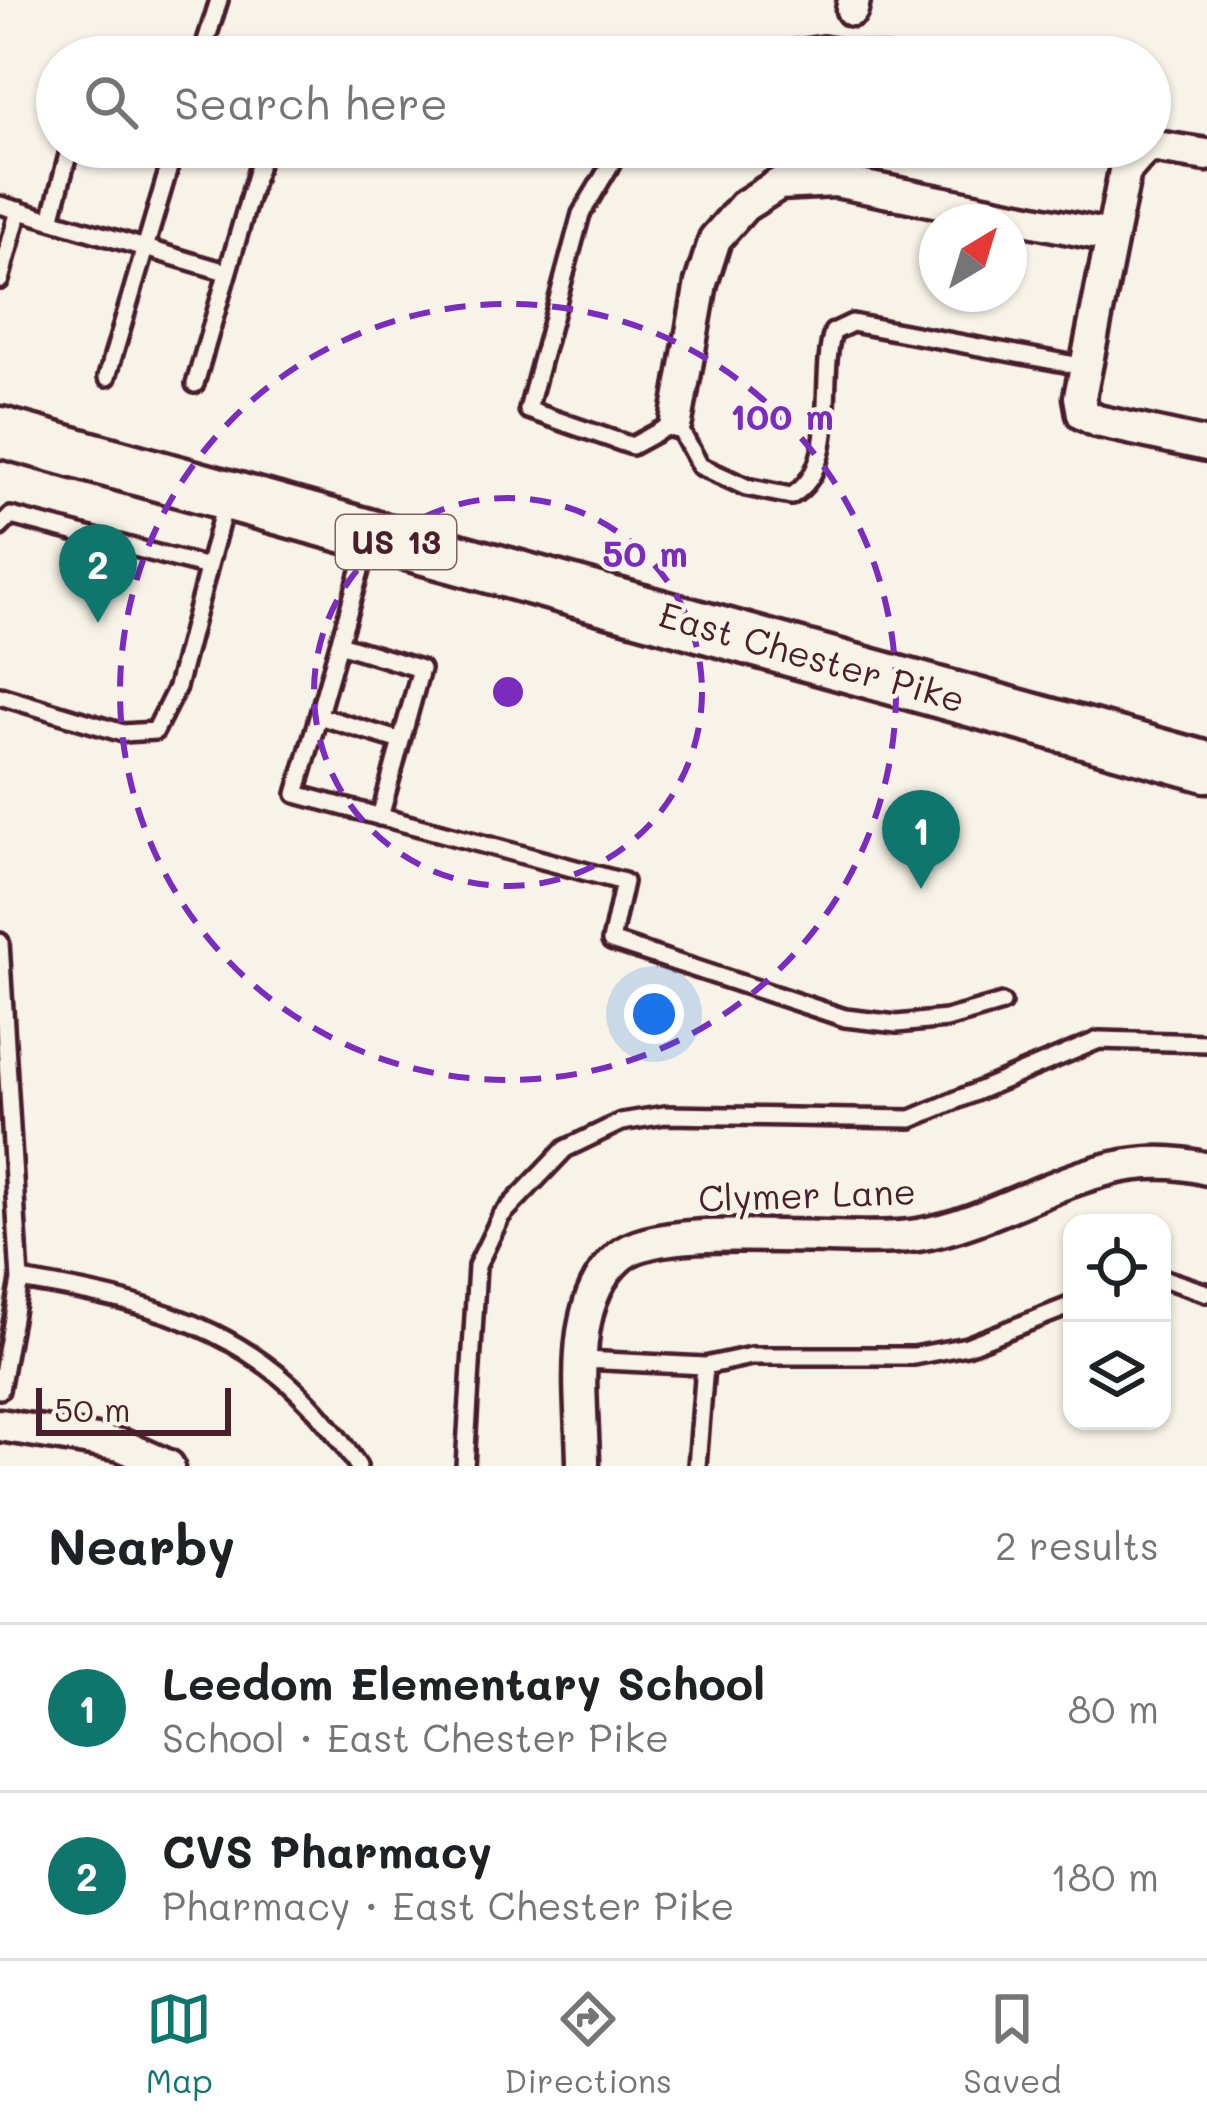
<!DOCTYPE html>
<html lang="en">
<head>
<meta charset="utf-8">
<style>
  :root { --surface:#fff; --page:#f6f6f6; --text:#202124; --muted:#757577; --line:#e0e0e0; --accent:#0f766e }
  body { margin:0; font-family:Mali,sans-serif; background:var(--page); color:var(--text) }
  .controls { position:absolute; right:36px; bottom:36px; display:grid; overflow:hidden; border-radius:24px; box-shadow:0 3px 9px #0004 }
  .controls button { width:108px; height:108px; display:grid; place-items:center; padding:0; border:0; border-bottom:3px solid var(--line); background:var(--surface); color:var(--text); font:60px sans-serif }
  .compass { position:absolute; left:919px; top:204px; width:108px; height:108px; border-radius:50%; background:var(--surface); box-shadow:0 3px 9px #0004; rotate:38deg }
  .scale { position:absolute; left:36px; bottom:30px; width:195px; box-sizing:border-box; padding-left:12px; border:6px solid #4a1f2b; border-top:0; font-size:33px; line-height:42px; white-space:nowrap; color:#4a1f2b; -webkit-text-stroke:9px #f7f3e8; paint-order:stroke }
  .you { position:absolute; left:654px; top:1014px; width:42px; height:42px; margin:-30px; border:9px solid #fff; border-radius:50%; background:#1a73e8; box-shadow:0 0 0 18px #1a73e833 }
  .badge { display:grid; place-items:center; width:78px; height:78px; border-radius:50%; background:var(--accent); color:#fff; font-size:39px; font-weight:700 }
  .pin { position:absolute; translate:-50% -99px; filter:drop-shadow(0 3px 6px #0008) }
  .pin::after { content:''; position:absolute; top:63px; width:42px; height:36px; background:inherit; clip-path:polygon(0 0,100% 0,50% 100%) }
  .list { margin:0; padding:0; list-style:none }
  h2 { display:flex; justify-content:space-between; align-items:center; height:156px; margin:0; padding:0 48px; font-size:51px }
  h2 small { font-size:39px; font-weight:400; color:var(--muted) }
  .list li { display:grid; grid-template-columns:78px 1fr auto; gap:36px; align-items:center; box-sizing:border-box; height:168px; padding:0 48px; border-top:3px solid var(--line) }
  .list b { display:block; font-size:45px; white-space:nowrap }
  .list p { margin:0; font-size:39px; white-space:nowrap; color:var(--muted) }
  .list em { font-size:39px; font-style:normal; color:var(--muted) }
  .icon { flex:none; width:66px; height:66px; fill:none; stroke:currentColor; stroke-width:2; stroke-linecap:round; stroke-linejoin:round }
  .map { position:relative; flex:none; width:1207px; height:1466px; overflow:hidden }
  .search { position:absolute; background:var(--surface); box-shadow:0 3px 9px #0004; left:36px; right:36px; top:36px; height:132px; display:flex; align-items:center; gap:30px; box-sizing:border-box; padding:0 42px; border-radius:66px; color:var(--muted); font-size:45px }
  .sheet { height:492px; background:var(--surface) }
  nav { display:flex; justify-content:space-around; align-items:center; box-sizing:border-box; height:168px; border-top:3px solid var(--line); background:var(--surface); font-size:33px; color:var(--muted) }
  nav a { display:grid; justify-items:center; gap:6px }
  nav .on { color:var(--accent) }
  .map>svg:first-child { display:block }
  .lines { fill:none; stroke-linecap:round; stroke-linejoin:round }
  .service-casing { stroke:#4a1f2b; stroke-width:24 }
  .minor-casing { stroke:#4a1f2b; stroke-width:39 }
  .primary-casing { stroke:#4a1f2b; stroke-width:57 }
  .service { stroke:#f7f3e8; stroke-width:15 }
  .minor { stroke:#f7f3e8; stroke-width:30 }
  .primary { stroke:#f7f3e8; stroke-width:48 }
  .ring { fill:none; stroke:#7b2cbf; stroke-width:6; stroke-dasharray:21 15 }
  .labels { text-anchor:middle; stroke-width:9; stroke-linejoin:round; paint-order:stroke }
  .shield { fill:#f7f3e8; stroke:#7e5f64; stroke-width:3 }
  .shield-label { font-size:33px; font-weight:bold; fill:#4a1f2b }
  .street-label { font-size:36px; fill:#4a1f2b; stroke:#f7f3e8 }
  .centre { fill:#7b2cbf; stroke:#f7f3e8; stroke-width:6 }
  .ring-label { font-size:36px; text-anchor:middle; font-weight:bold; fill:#7b2cbf; stroke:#f7f3e8; stroke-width:9; stroke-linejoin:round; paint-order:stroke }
</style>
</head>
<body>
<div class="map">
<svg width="1207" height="1466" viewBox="0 0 1207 1466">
  <rect width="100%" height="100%" fill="#f7f3e8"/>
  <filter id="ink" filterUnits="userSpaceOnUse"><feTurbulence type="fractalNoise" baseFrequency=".00833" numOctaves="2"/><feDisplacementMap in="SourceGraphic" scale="24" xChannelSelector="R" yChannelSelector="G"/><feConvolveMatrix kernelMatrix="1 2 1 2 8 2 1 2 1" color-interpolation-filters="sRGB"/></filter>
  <g filter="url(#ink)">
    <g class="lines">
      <defs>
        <path id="service" d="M201 57 219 0
          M747 57 823 45 895 57
          M621 147 581 214 528 410 632 446 676 422 700 466 746 487 791 496C841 468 818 381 833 332L852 323 1086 367
          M0 205 226 272
          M51 220 70 147
          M0 280 19 210
          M107 377 175 147
          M195 384 264 147
          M0 527 11 516 208 567
          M368 543 296 794 624 882 611 941 845 1018 897 1024 946 1019 1002 1003
          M339 644 421 669 380 817
          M0 696 123 733 155 731 177 687 226 500
          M319 716 401 741
          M0 942 20 1280 0 1390
          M1162 1278 1207 1293
          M20 1280C168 1304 273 1335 358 1466
          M584 1360 705 1366 751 1356H914L967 1346 1072 1305
          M465 1466 477 1266 501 1216 565 1149 621 1122 665 1115 911 1119 1099 1040 1207 1043
          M697 1466 705 1366"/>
        <path id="minor" d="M852 10 854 0
          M1150 146 1207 155
          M1146 147 1125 171 1080 397 1083 414 1097 421 1207 445
          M676 422 701 283 715 239 744 206 779 184 835 181 1109 236
          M0 1425 121 1445 168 1466
          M583 1466C583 1401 565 1303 620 1256 665 1218 849 1246 918 1235 1019 1218 1101 1140 1207 1169"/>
        <path id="primary" d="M0 432 1207 767"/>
      </defs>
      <use href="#service" class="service-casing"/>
      <use href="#minor" class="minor-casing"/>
      <use href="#primary" class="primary-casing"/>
      <use href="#service" class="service"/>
      <use href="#minor" class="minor"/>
      <use href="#primary" class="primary"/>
    </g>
  </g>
  <g class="ring">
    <circle cx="508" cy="692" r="194"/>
    <circle cx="508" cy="692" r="388"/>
  </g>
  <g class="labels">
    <rect class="shield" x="336" y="515" width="120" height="54" rx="9"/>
    <g class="shield-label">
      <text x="396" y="554">US 13</text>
    </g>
    <g class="street-label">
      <text transform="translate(812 657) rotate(16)" y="13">East Chester Pike</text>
      <text transform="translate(807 1195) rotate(-2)" y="13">Clymer Lane</text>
    </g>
  </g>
  <circle cx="508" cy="692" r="18" class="centre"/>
  <g class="ring-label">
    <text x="782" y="430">100 m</text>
    <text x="645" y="567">50 m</text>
  </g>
</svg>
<div class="controls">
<button><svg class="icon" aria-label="locate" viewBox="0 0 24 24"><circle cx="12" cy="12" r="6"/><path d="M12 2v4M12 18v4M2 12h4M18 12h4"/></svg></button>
<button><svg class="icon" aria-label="layers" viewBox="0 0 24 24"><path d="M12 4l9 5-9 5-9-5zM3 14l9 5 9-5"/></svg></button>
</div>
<svg class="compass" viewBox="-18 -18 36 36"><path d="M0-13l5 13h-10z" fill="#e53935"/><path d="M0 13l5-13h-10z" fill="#757577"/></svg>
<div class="scale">50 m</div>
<div class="you"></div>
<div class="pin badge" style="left:921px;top:889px">1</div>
<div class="pin badge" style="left:98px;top:623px">2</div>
<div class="search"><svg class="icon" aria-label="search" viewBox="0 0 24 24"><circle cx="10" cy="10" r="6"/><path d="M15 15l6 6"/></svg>Search here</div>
</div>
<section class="sheet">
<h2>Nearby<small>2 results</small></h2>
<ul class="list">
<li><span class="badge">1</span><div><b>Leedom Elementary School</b><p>School · East Chester Pike</p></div><em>80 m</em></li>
<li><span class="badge">2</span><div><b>CVS Pharmacy</b><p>Pharmacy · East Chester Pike</p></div><em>180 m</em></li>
</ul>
</section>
<nav>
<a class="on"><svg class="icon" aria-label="map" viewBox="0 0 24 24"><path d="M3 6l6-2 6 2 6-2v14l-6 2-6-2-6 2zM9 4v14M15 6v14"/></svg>Map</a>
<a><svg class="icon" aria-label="directions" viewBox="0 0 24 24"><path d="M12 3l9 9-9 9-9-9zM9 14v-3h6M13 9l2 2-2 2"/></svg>Directions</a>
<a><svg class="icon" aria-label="saved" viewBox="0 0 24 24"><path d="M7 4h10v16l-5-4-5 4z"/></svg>Saved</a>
</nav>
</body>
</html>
